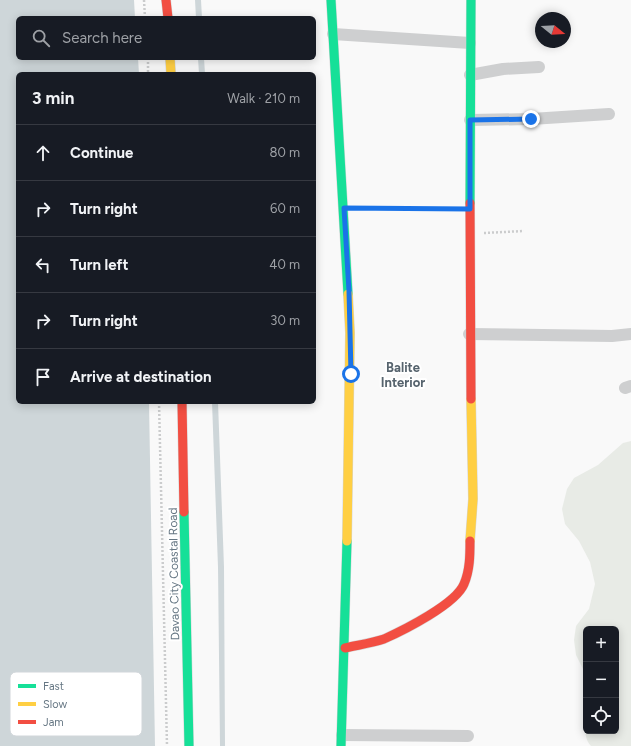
<!DOCTYPE html>
<html lang="en">
<head>
<meta charset="utf-8">
<style>
  :root { --surface:#171b24; --page:#20242c; --text:#f1f3f6; --muted:#9ea1a6; --line:#363941 }
  body { margin:0; font-family:Figtree,sans-serif; background:var(--page); color:var(--text) }
  .controls { position:absolute; right:12px; bottom:12px; display:grid; overflow:hidden; border-radius:6px; box-shadow:0 2px 10px #0003 }
  .controls button { width:36px; height:36px; display:grid; place-items:center; padding:0; border:0; border-bottom:1px solid var(--line); background:var(--surface); color:var(--text); font:20px sans-serif }
  .compass { position:absolute; left:535px; top:12px; width:36px; height:36px; border-radius:50%; background:var(--surface); box-shadow:0 2px 10px #0003; rotate:108deg }
  .stop { position:absolute; width:12px; height:12px; margin:-9px; border:3px solid #1a73e8; border-radius:50%; background:#fff }
  .stop.end { background:#1a73e8; border-color:#fff; box-shadow:0 1px 4px #0008 }
  .list { margin:0; padding:0; list-style:none }
  h2 { display:flex; justify-content:space-between; align-items:center; height:52px; margin:0; padding:0 16px; font-size:17px }
  h2 small { font-size:13px; font-weight:400; color:var(--muted) }
  .list li { display:grid; grid-template-columns:26px 1fr auto; gap:12px; align-items:center; box-sizing:border-box; height:56px; padding:0 16px; border-top:1px solid var(--line) }
  .list b { display:block; font-size:15px; white-space:nowrap }
  .list em { font-size:13px; font-style:normal; color:var(--muted) }
  .icon { flex:none; width:22px; height:22px; fill:none; stroke:currentColor; stroke-width:2; stroke-linecap:round; stroke-linejoin:round }
  .map { position:relative; flex:none; width:631px; height:746px; overflow:hidden }
  .search { position:absolute; background:var(--surface); box-shadow:0 2px 10px #0003; left:16px; top:16px; width:300px; height:44px; display:flex; align-items:center; gap:10px; box-sizing:border-box; padding:0 14px; border-radius:6px; color:var(--muted); font-size:15px }
  .panel { position:absolute; background:var(--surface); box-shadow:0 2px 10px #0003; left:16px; top:72px; width:300px; height:332px; border-radius:6px }
  .map>svg:first-child { display:block }
  .green { fill:#e8ebe6 }
  .water { fill:#ced6d9 }
  .lines { fill:none; stroke-linecap:round; stroke-linejoin:round }
  .fast-casing { stroke:#d5d6d7; stroke-width:10 }
  .slow-casing { stroke:#d5d6d7; stroke-width:10 }
  .jam-casing { stroke:#d5d6d7; stroke-width:10 }
  .path { stroke:#cbcccd; stroke-width:2.5; stroke-dasharray:2 2; stroke-linecap:butt }
  .street { stroke:#cecfd0; stroke-width:12 }
  .fast { stroke:#16e098; stroke-width:9 }
  .slow { stroke:#ffcf43; stroke-width:9 }
  .jam { stroke:#f24e42; stroke-width:9 }
  .route { stroke:#1a73e8; stroke-width:5 }
  .labels { text-anchor:middle; stroke-width:4; stroke-linejoin:round; paint-order:stroke }
  .street-label { font-size:12px; fill:#657683; stroke:#fff }
  .neighbourhood-label { font-size:13px; font-weight:bold; fill:#57646e; stroke:#fff }
  .key { fill:#fff; stroke:#d1d6da; stroke-width:1 }
  .key-label { font-size:11px; fill:#657683 }
</style>
</head>
<body>
<div class="map">
<svg width="631" height="746" viewBox="0 0 631 746">
  <rect width="100%" height="100%" fill="#f9f9f9"/>
  <path class="green" d="M631 441V746H591C586 741 584 731 586 724V731H616V629H586V675L576 655 574 640 576 626 589 609 595 584 590 562 579 541 565 524 562 509 567 489 574 478 598 465 623 443Z"/>
  <path class="water" d="M0 0H134L135 18H18V58H138L139 74H18V402H149L155 746H0Z
    M195 0H201L202 18H196Z
    M198 58H204L205 74H199Z
    M212 402H218L224 567 225 746H220L218 567Z"/>
  <g class="lines">
    <defs>
      <path id="fast" d="M331 0 348 294
        M470 203 471 0
        M184 512 189 746
        M341 746 347 541"/>
      <path id="slow" d="M170 58 171 74
        M347 541 350 333 348 294
        M470 541 473 499 471 399"/>
      <path id="jam" d="M166 0 168 18
        M470 203 471 399
        M182 402 184 512
        M345 648C358 645 372 643 384 639 404 630 456 604 464 584 470 570 470 555 470 541"/>
    </defs>
    <use href="#fast" class="fast-casing"/>
    <use href="#slow" class="slow-casing"/>
    <use href="#jam" class="jam-casing"/>
    <path class="path" d="M144 0 145 18
      M148 58V74
      M357 208 456 209
      M484 233 524 231
      M159 402 167 746"/>
    <path class="street" d="M333 34 470 43
      M470 75 503 69 539 67
      M470 120 531 119 609 114
      M469 334 612 336 631 334
      M625 388 631 386
      M342 735 468 736"/>
    <use href="#fast" class="fast"/>
    <use href="#slow" class="slow"/>
    <use href="#jam" class="jam"/>
  </g>
  <g class="lines">
    <path class="route" d="M351 374 349 291 344 208 470 209V120L531 119"/>
  </g>
  <g class="labels">
    <g class="street-label">
      <text transform="translate(174 574) rotate(-91)" y="4">Davao City Coastal Road</text>
    </g>
    <g class="neighbourhood-label">
      <text x="403" y="372">Balite<tspan x="403" dy="15">Interior</tspan></text>
    </g>
  </g>
  <rect x="10" y="672" width="132" height="64" rx="6" class="key"/>
  <rect x="18" y="684" width="18" height="4" fill="#16e098"/>
  <rect x="18" y="702" width="18" height="4" fill="#ffcf43"/>
  <rect x="18" y="720" width="18" height="4" fill="#f24e42"/>
  <g class="key-label">
    <text x="43" y="690">Fast</text>
    <text x="43" y="708">Slow</text>
    <text x="43" y="726">Jam</text>
  </g>
</svg>
<div class="controls">
<button>+</button>
<button>−</button>
<button><svg class="icon" aria-label="locate" viewBox="0 0 24 24"><circle cx="12" cy="12" r="6"/><path d="M12 2v4M12 18v4M2 12h4M18 12h4"/></svg></button>
</div>
<svg class="compass" viewBox="-18 -18 36 36"><path d="M0-13l5 13h-10z" fill="#e53935"/><path d="M0 13l5-13h-10z" fill="#9ea1a6"/></svg>
<div class="stop" style="left:351px;top:374px"></div>
<div class="stop end" style="left:531px;top:119px"></div>
<div class="search"><svg class="icon" aria-label="search" viewBox="0 0 24 24"><circle cx="10" cy="10" r="6"/><path d="M15 15l6 6"/></svg>Search here</div>
<section class="panel">
<h2>3 min<small>Walk · 210 m</small></h2>
<ul class="list">
<li><svg class="icon" aria-label="ahead" viewBox="0 0 24 24"><path d="M12 20V5M6 11l6-6 6 6"/></svg><div><b>Continue</b></div><em>80 m</em></li>
<li><svg class="icon" aria-label="right" viewBox="0 0 24 24"><path d="M7 20v-9h11M14 6l5 5-5 5"/></svg><div><b>Turn right</b></div><em>60 m</em></li>
<li><svg class="icon" aria-label="left" viewBox="0 0 24 24"><path d="M17 20v-9H6M10 6l-5 5 5 5"/></svg><div><b>Turn left</b></div><em>40 m</em></li>
<li><svg class="icon" aria-label="right" viewBox="0 0 24 24"><path d="M7 20v-9h11M14 6l5 5-5 5"/></svg><div><b>Turn right</b></div><em>30 m</em></li>
<li><svg class="icon" aria-label="arrive" viewBox="0 0 24 24"><path d="M6 21V4h12l-3 4 3 4H6"/></svg><div><b>Arrive at destination</b></div></li>
</ul>
</section>
</div>
</body>
</html>
